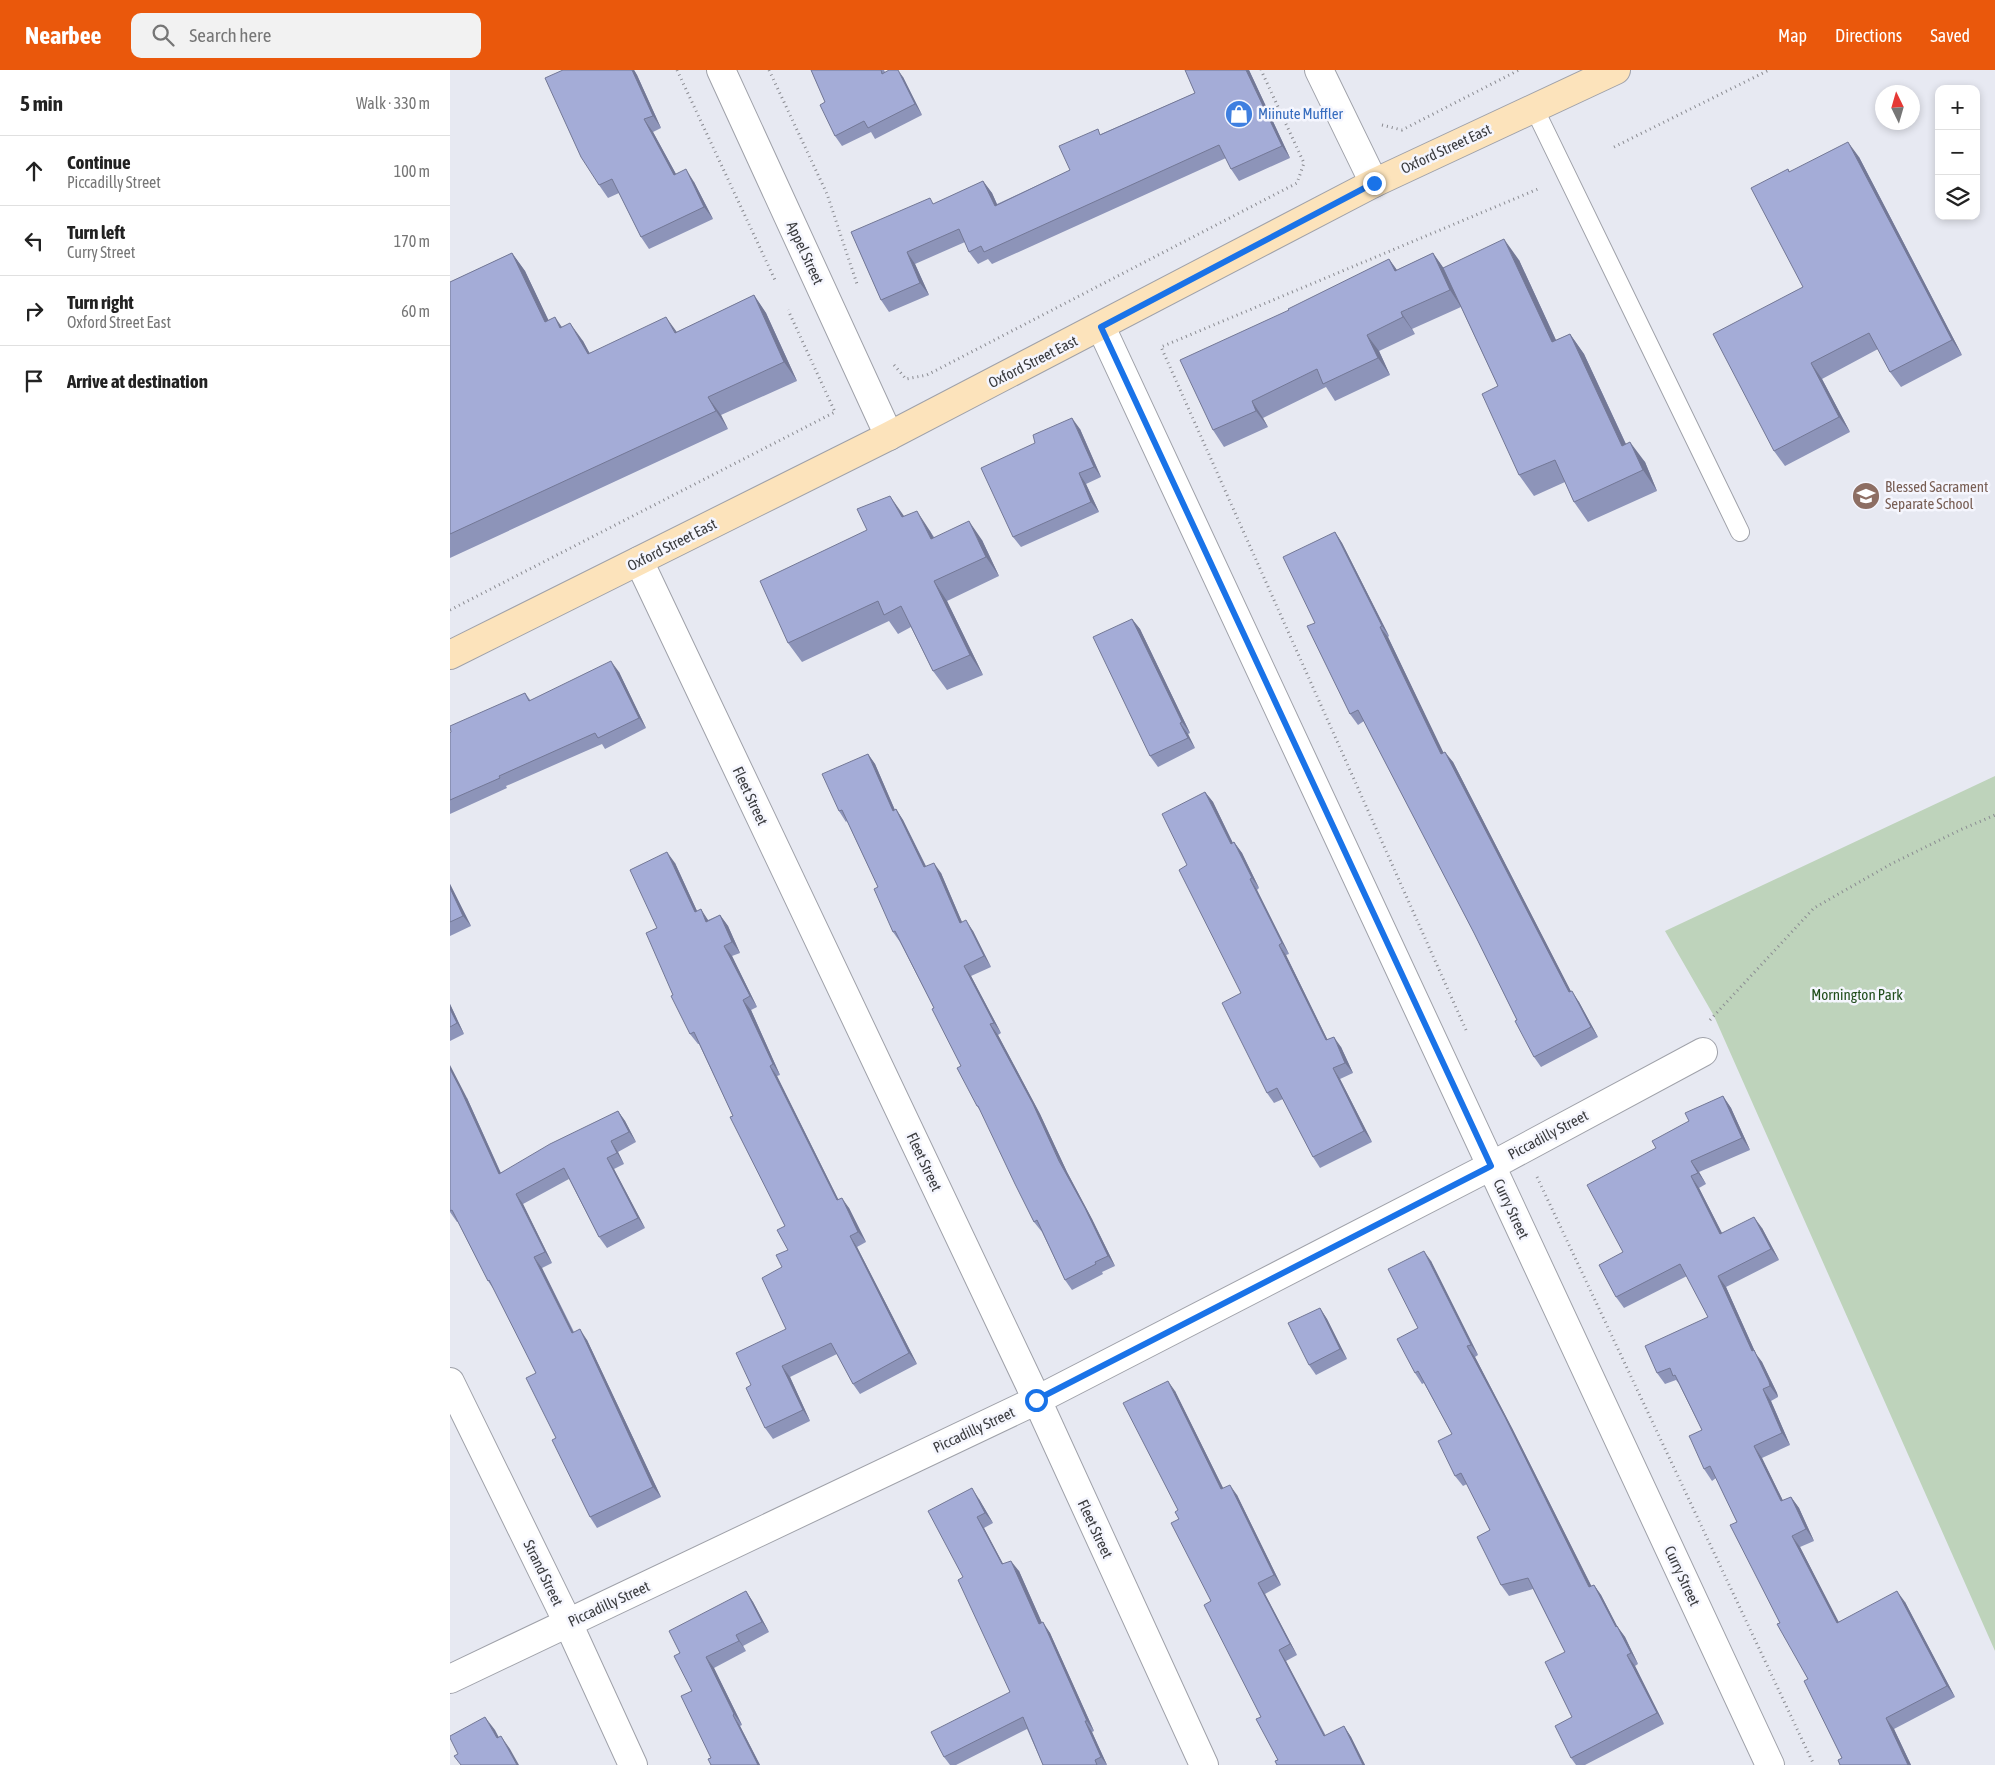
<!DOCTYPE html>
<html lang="en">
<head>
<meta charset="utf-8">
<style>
  :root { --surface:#fff; --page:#f2f2f2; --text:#222; --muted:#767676; --line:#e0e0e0; --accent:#ea580c }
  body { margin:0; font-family:"Asap Condensed",sans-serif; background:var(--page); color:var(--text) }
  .controls { position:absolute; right:15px; top:15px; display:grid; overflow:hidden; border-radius:10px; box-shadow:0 2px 8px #0003 }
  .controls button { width:45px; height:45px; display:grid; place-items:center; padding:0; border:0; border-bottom:1px solid var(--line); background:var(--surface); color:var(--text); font:25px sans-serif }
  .compass { position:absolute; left:1425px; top:15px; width:45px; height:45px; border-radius:50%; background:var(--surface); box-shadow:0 2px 8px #0003; rotate:355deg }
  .stop { position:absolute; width:15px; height:15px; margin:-11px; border:4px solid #1a73e8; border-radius:50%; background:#fff }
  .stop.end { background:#1a73e8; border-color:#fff; box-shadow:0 1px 5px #0008 }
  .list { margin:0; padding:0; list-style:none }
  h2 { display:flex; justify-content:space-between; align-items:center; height:65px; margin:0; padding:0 20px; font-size:21px }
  h2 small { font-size:16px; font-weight:400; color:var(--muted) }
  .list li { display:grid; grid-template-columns:32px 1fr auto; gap:15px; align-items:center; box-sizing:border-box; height:70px; padding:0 20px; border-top:1px solid var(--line) }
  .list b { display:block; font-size:19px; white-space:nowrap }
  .list p { margin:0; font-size:16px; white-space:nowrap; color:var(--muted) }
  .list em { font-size:16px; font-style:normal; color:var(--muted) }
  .icon { flex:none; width:28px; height:28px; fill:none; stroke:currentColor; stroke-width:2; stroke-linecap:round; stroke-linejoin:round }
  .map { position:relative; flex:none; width:1545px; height:1695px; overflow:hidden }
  header { display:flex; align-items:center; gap:30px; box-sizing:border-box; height:70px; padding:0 25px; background:var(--accent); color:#fff }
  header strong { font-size:24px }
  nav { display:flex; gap:28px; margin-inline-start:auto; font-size:18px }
  .search { width:350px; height:45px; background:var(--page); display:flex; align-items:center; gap:12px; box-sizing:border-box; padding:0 18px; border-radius:10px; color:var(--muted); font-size:19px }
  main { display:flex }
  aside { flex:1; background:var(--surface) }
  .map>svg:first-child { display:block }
  .green { fill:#bed3bb }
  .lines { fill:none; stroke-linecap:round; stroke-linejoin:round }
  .service-casing { stroke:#9fa1a9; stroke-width:20 }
  .minor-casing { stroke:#9fa1a9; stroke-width:30 }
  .secondary-casing { stroke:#9fa1a9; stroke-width:30 }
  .path { stroke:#8a8b91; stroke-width:3; stroke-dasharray:1 4; stroke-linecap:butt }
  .service { stroke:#fff; stroke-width:18 }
  .minor { stroke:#fff; stroke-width:28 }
  .secondary { stroke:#fce3bb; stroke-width:28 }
  .wall { fill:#8d94b9 }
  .shaded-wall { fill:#737896 }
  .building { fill:#a4acd7; stroke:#737896 }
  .route { stroke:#1a73e8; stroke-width:6 }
  .labels { text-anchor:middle; stroke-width:5; stroke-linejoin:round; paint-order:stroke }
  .shop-label { font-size:15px; fill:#366cbe; stroke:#f5f6fe; text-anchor:start }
  .street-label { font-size:15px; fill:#3b3c3f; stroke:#f5f6fe }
  .education-label { font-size:15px; fill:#785e54; stroke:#f5f6fe; text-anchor:start }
  .park-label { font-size:15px; fill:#214e1c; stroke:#f5f6fe }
</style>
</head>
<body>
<header>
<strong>Nearbee</strong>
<div class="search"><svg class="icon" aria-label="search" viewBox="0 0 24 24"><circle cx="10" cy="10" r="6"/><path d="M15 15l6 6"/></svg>Search here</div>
<nav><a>Map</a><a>Directions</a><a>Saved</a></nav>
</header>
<main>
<aside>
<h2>5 min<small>Walk · 330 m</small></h2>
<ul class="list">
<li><svg class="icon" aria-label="ahead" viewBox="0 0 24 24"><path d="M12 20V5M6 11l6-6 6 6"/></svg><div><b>Continue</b><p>Piccadilly Street</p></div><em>100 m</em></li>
<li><svg class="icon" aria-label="left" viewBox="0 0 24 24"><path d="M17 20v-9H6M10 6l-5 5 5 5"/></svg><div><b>Turn left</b><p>Curry Street</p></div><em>170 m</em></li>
<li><svg class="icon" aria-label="right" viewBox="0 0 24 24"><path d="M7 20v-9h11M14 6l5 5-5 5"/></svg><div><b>Turn right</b><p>Oxford Street East</p></div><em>60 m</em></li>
<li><svg class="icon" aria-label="arrive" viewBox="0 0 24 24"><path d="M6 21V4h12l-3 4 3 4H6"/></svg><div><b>Arrive at destination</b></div></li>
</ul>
</aside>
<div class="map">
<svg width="1545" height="1695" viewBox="0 0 1545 1695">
  <rect width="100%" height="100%" fill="#e7e9f2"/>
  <path class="green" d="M1545 706V1581L1264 946 1215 861Z"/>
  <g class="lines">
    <defs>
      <path id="service" d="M1084 38 1290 462"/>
      <path id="minor" d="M271 0 439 366
        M869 0 924 113
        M651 257 1320 1695
        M189 491 587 1330 754 1695
        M0 1312 118 1553 183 1695
        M0 1609 587 1330 1041 1096 1253 982"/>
      <path id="secondary" d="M0 585 439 366 924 113 1166 0"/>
    </defs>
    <use href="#service" class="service-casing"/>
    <use href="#minor" class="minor-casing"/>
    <use href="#secondary" class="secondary-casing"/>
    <path class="path" d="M227 0 325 210
      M319 0 377 124 407 214
      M932 55 952 60 1069 0
      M1164 77 1319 0
      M444 295 456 309 477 305 847 113 854 93 811 0
      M0 540 385 342 338 240
      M1260 950 1364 838 1441 794 1510 760 1545 745
      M1016 960 711 277 1088 119
      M1087 1107 1364 1695"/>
    <use href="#service" class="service"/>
    <use href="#minor" class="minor"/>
    <use href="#secondary" class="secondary"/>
  </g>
  <path class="wall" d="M113 0H184L187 5 211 58 203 62 226 104 244 112 263 149 199 179 191 167 169 123 158 128 149 115Z
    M361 0H434L435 2 453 7 472 45 425 69 421 62 392 76 385 66 375 32Z
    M735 0H799L840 88 789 111 781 99 776 88 542 194 538 189 528 194 519 182 515 172 465 194 479 225 439 242 431 230 401 162 484 134 533 111 542 123 547 134 620 100 651 64 745 23Z
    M1409 87 1512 285 1451 317 1440 302 1428 279 1372 309 1400 362 1335 396 1324 381 1353 217 1338 99 1340 102Z
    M62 183 75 201 98 250 112 257 133 271 139 283 227 262 304 225 316 243 347 311 271 345 278 359 0 488V212Z
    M983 183 993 198 1069 190 1106 270 1120 264 1134 284 1176 374 1195 392 1207 421 1138 452 1124 432 1115 412 1084 426 1069 405 1048 316 1011 237 962 259 965 264 929 281 940 305 885 331 876 317 813 348 818 357 774 377 763 360 839 240 939 189 947 200Z
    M630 359 651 407 636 414 649 442 571 477 563 467Z
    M454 447 480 461 484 467 532 470 549 506 497 531 533 605 497 620 483 601 461 557 448 564 439 551 352 592 338 573Z
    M885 462 892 473 939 566 938 567 993 683 1003 692 1121 922 1129 932 1148 967 1091 997 1084 987 1067 950 1024 863 914 651 908 655 900 644 865 553Z
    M682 549 690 559 740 663 738 664 745 678 708 697 700 686Z
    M169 602 196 658 155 679 152 674 56 716 57 718 0 744V663L75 623 81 631Z
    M418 684 425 694 445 740 446 739 453 750 476 796 491 803 512 852 523 861 541 897 521 906 551 963 548 965 590 1044 617 1102 642 1149 665 1196 652 1202 653 1204 622 1220 615 1210 592 1162 584 1152 532 1043 527 1036 511 996 484 938 450 872 443 862 428 817 397 751 396 752 389 741Z
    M755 722 763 732 783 773 784 772 792 783 809 818 807 820 839 884 836 885 877 969 891 977 903 1003 890 1009 922 1072 870 1098 863 1087 833 1029 824 1033 817 1023 791 923 737 795Z
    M225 793 247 841 258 850 270 845 278 856 290 883 282 886 307 937 301 940 330 1005 327 1006 388 1129 399 1138 416 1172 407 1177 467 1294 410 1324 403 1314 387 1284 340 1307 360 1351 323 1369 315 1358 301 1315 336 1259 332 1197 338 1180 335 1156 249 974H248L240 964 223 925 207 858Z
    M0 814 21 856 0 866Z
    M0 934 14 964 0 971Z
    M1273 1026 1281 1038 1300 1080 1249 1102 1256 1114 1249 1118 1272 1163 1312 1158 1329 1190 1276 1217 1306 1284 1312 1292 1327 1323 1328 1327 1321 1331 1340 1375 1312 1388 1333 1431 1341 1427 1349 1438 1364 1471 1350 1477 1388 1552 1455 1532 1505 1627 1444 1659 1461 1695H1390L1392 1688 1358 1609 1330 1553 1287 1452 1266 1408 1262 1411 1254 1399 1252 1360 1229 1314 1226 1310 1215 1314 1207 1303 1258 1247 1237 1206 1174 1238 1166 1227 1173 1182 1206 1078 1239 1051Z
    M17 1028 51 1103 168 1041 175 1051 186 1072 168 1082 174 1094 164 1099 195 1158 157 1178 149 1167 119 1109 73 1134 102 1193 92 1198 124 1262 137 1270 211 1427 147 1458 140 1447 106 1368 86 1303 45 1221 38 1211 8 1152H7L0 1142Z
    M981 1191 1028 1285 1025 1287 1062 1358 1141 1516 1144 1515 1151 1525 1167 1556 1175 1567 1188 1594 1185 1596 1214 1654 1135 1695H1126L1121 1688 1122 1647 1115 1582 1083 1519 1059 1526 1051 1515 1040 1460 1017 1414 1013 1416 1005 1406 1002 1364 974 1313 972 1314 965 1303Z
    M870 1238 877 1249 897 1289 866 1305 859 1295Z
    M725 1321 773 1418 787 1425 831 1515 815 1524 847 1585 836 1591 876 1666 894 1656 901 1667 915 1695H827L828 1690 811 1647 761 1531 729 1449 728 1440Z
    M529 1429 543 1453 534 1458 553 1494 569 1501 592 1553 600 1563 644 1661 642 1662 657 1695H593L577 1659 506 1695H500L494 1687 560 1622 513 1507Z
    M296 1521 303 1532 319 1562 293 1576 296 1581 264 1598 292 1655 290 1656 310 1695H261V1688L242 1621 230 1583Z"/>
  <path class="shaded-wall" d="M182 0H184L187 5 211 58 203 46Z
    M448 0 453 7 472 45 465 34Z
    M796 0H799L840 88 832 76Z
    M194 49 203 62 233 117 224 105Z
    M1398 72 1409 87 1512 285 1502 270Z
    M236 99 244 112 263 149 254 137Z
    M533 111 542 123 553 148 545 136Z
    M1054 169 1069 190 1116 292 1102 272Z
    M457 182 465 194 479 225 470 213Z
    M62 183 75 201 108 270 95 252Z
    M983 183 995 200 1011 237 1000 220Z
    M939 189 951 206 945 201Z
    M304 225 316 243 347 311 334 292Z
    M951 242 962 259 965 264 953 247Z
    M105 247 118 266 110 258Z
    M216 247 229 265 225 263Z
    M120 253 133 271 150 302 138 284Z
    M1120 264 1134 284 1186 396 1172 376Z
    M917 265 929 281 940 305 928 288Z
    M1361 293 1372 309 1400 362 1389 347Z
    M258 327 271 345 278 359 266 341Z
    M802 331 813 348 818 357 806 341Z
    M622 348 630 359 651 407 644 397Z
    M1180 372 1195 392 1207 421 1193 400Z
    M629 403 636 414 649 442 641 432Z
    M440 426 454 446 466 467 452 447Z
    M467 441 480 461 494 488 481 469Z
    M519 451 532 470 549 506 536 487Z
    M885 462 892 473 939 566 932 556Z
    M484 511 497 531 533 605 520 585Z
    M682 549 690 559 740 663 732 652Z
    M930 557 938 567 999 694 991 684Z
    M161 591 169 602 196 658 189 648Z
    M730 653 738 664 745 678 738 668Z
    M995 682 1003 692 1127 933 1119 922Z
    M418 684 425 694 450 752 443 741Z
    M755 722 763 732 788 784 781 774Z
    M446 739 453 750 481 807 474 797Z
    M784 772 792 783 809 818 802 808Z
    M217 782 225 793 252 852 245 842Z
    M484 793 491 803 517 864 510 853Z
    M800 809 807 820 839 884 832 873Z
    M0 814 21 856 13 846 0 818Z
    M251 839 258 850 264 862 256 852Z
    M270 845 278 856 290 883 282 872Z
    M516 850 523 861 541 897 534 886Z
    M829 875 836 885 883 981 876 970Z
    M274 876 282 886 307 937 300 926Z
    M514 896 521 906 551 963 544 953Z
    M1122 921 1129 932 1148 967 1141 957Z
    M293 930 301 940 330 1005 323 994Z
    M0 934 14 964 7 953 0 939Z
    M540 954 548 965 590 1044 617 1102 642 1149 665 1196 658 1186Z
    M884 967 891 977 903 1003 895 993Z
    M0 995 17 1028 56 1115 49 1104 0 999Z
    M320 996 327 1006 394 1141 387 1130Z
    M883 998 890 1009 922 1072 914 1061Z
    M1273 1026 1281 1038 1300 1080 1292 1068Z
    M168 1041 175 1051 186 1072 179 1062Z
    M161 1071 168 1082 174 1094 167 1083Z
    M157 1088 164 1099 195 1158 188 1148Z
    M1241 1091 1249 1102 1256 1114 1248 1103Z
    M1241 1106 1249 1118 1278 1175 1270 1164Z
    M66 1124 73 1134 102 1193 95 1182Z
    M392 1128 399 1138 416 1172 408 1162Z
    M1304 1147 1312 1158 1329 1190 1321 1179Z
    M400 1166 407 1177 467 1294 459 1283Z
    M974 1181 981 1191 1028 1285 1021 1275Z
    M84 1187 92 1198 129 1274 122 1263Z
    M1268 1206 1276 1217 1306 1284 1312 1292 1327 1323 1328 1327 1320 1316 1302 1281Z
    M870 1238 877 1249 897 1289 890 1279Z
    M130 1259 137 1270 211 1427 203 1417Z
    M1017 1276 1025 1287 1062 1358 1147 1527 1139 1517Z
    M332 1296 340 1307 360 1351 353 1340Z
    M718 1311 725 1321 779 1430 771 1419Z
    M1313 1319 1321 1331 1340 1375 1332 1363Z
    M1304 1376 1312 1388 1339 1443 1331 1431Z
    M780 1415 787 1425 831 1515 824 1505Z
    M522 1418 529 1429 543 1453 535 1443Z
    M1341 1427 1349 1438 1364 1471 1356 1459Z
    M527 1447 534 1458 559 1505 552 1494Z
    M1342 1466 1350 1477 1395 1564 1387 1553Z
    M561 1491 569 1501 597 1564 589 1554Z
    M808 1513 815 1524 847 1585 840 1574Z
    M1144 1515 1151 1525 1167 1556 1175 1567 1188 1594 1181 1583 1166 1557Z
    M296 1521 303 1532 319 1562 312 1552Z
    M1447 1521 1455 1532 1505 1627 1497 1616Z
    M593 1552 600 1563 644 1661 637 1651Z
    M286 1565 293 1576 296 1581 289 1571Z
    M829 1580 836 1591 881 1677 874 1666Z
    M1177 1585 1185 1596 1214 1654 1207 1643Z
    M256 1587 264 1598 292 1655 284 1644Z
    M283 1645 290 1656 310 1695H308Z
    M35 1647 45 1660 56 1681 47 1668Z
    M1436 1648 1444 1659 1461 1695H1458Z
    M635 1651 642 1662 657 1695 651 1687Z
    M894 1656 901 1667 915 1695H913Z
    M51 1666 60 1679 69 1695H67Z"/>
  <path class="building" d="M113 0H182L203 46 194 49 224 105 236 99 254 137 191 167 162 109 149 115 131 87 95 8Z
    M361 0H431L432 4 439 0H448L465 34 418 58 414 51 385 66 370 35 375 32Z
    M735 0H796L832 76 781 99 769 75 534 182 531 176 519 182 509 159 457 182 470 213 431 230 401 162 480 128 483 134 533 111 545 136 620 100 609 76 648 59 650 65 745 23Z
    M1398 72 1502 270 1440 302 1419 263 1361 293 1389 347 1324 381 1263 264 1353 217 1301 118 1338 99 1339 102Z
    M1054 169 1102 272 1120 264 1172 376 1180 372 1193 400 1124 432 1105 390 1069 405 1032 324 1048 316 993 198Z
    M62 183 95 252 105 247 110 258 120 253 138 284 216 247 225 263 304 225 334 292 258 327 266 341 0 464V212Z
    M983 183 1000 220 951 242 953 247 917 265 928 288 873 314 867 299 802 331 806 341 763 360 730 290 839 240 838 239 939 189 945 201Z
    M622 348 644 397 629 403 641 432 563 467 531 398 585 373 583 365Z
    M440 426 452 447 467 441 481 469 519 451 536 487 484 511 520 585 483 601 451 536 434 545 428 531 338 573 310 511 417 460 407 439Z
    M885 462 932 556 930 557 991 684 995 682 1119 922 1122 921 1141 957 1084 987 1065 951 1067 950 1024 863 908 640 900 644 857 556 865 553 833 487Z
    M682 549 732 652 730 653 738 668 700 686 643 567Z
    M161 591 189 648 148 668 145 663 49 706 50 708 0 730V663L1 662 0 656 75 623 79 631Z
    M418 684 443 741 446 739 474 797 484 793 510 853 516 850 534 886 514 896 544 953 540 954 583 1034 609 1091 635 1138 658 1186 645 1192 646 1194 615 1210 587 1150 584 1152 565 1114 528 1036H527L507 998 511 996 482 939 484 938 445 861 443 862 424 819 428 817 392 740 389 741 372 704Z
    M755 722 781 774 784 772 802 808 800 809 832 873 829 875 876 970 884 967 895 993 883 998 914 1061 863 1087 827 1018 817 1023 772 933 791 923 729 800 737 795 712 744Z
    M217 782 245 842 251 839 256 852 270 845 282 872 274 876 300 926 293 930 323 994 320 996 387 1130 392 1128 408 1162 400 1166 459 1283 403 1314 381 1273 332 1296 353 1340 315 1358 296 1318 301 1315 286 1283 336 1259 312 1208 332 1197 326 1185 338 1180 327 1160 335 1156 280 1047 283 1046 244 962 240 964 221 926 223 925 196 863 207 858 180 800Z
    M0 818 13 846 0 852Z
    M0 939 7 953 0 957Z
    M0 999 10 1018 49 1104 100 1074 168 1041 179 1062 161 1071 167 1083 157 1088 188 1148 149 1167 114 1098 66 1124 95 1182 84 1187 122 1263 130 1259 203 1417 140 1447 102 1370 106 1368 76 1308 86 1303 39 1210 38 1211 2 1140 0 1141Z
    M1273 1026 1292 1068 1241 1091 1248 1103 1241 1106 1270 1164 1304 1147 1321 1179 1268 1206 1302 1281 1304 1280 1319 1312 1320 1316 1313 1319 1332 1363 1304 1376 1331 1431 1341 1427 1356 1459 1342 1466 1387 1553 1447 1521 1497 1616 1436 1648 1458 1695H1390L1388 1690 1392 1688 1354 1611 1358 1609 1327 1554 1330 1553 1280 1455 1287 1452 1260 1396 1254 1399 1241 1370 1239 1366 1252 1360 1225 1305 1223 1306 1220 1298 1207 1303 1195 1276 1258 1247 1230 1194 1166 1227 1149 1195 1173 1182 1137 1115 1206 1078 1202 1071 1239 1051 1235 1043Z
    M974 1181 1021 1275 1017 1276 1055 1347 1139 1517 1144 1515 1166 1557 1167 1556 1181 1583 1177 1585 1207 1643 1121 1688 1105 1656 1122 1647 1095 1592 1115 1582 1078 1508 1051 1515 1027 1467 1040 1460 1011 1403 1005 1406 988 1371 1002 1364 968 1301 965 1303 947 1269 968 1258 938 1199Z
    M870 1238 890 1279 859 1295 838 1253Z
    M718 1311 771 1419 780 1415 824 1505 808 1513 840 1574 829 1580 874 1666 894 1656 913 1695H827L825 1691 828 1690 806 1649 811 1647 754 1535 761 1531 721 1453 729 1449 725 1442 728 1440 673 1333Z
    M522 1418 535 1443 527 1447 552 1494 561 1491 589 1554 593 1552 637 1651H635L651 1687 645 1690 647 1695H593L573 1647 494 1687 481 1662 560 1622 508 1510 513 1507 478 1441Z
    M296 1521 312 1552 286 1565 289 1571 256 1587 284 1644 283 1645 308 1695H261L258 1689 261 1688 231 1626 242 1621 224 1586 230 1583 219 1561Z
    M35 1647 47 1668 51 1666 67 1695H11L4 1686 8 1684 0 1668V1666Z"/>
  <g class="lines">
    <path class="route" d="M586 1330 1041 1096 651 257 924 113"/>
  </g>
  <defs>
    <symbol id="shop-disc" viewBox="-11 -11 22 22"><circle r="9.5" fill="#3f7fe0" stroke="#f5f6fe"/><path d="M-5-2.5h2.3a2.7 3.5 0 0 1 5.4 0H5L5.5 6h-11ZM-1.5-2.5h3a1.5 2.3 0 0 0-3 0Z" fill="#fff"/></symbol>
    <symbol id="school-disc" viewBox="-11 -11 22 22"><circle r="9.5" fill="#8d6e63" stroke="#f5f6fe"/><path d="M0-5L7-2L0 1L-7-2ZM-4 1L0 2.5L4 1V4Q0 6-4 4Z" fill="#fff"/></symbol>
  </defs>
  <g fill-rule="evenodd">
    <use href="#shop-disc" x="773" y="28" width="32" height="32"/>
    <use href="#school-disc" x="1400" y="410" width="32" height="32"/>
  </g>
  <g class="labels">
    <g class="shop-label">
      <text x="808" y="49">Miinute Muffler</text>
    </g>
    <g class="street-label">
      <text transform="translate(996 79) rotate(-25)" y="5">Oxford Street East</text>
      <text transform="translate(355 183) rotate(65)" y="5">Appel Street</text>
      <text transform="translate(583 292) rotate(-27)" y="5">Oxford Street East</text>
      <text transform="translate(222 475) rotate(-27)" y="5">Oxford Street East</text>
      <text transform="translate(300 726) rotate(65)" y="5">Fleet Street</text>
      <text transform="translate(1098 1065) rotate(-28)" y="5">Piccadilly Street</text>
      <text transform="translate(474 1092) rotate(65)" y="5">Fleet Street</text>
      <text transform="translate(1061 1139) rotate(65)" y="5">Curry Street</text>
      <text transform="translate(524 1360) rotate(-25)" y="5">Piccadilly Street</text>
      <text transform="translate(645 1459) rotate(65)" y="5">Fleet Street</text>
      <text transform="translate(93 1503) rotate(64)" y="5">Strand Street</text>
      <text transform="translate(1232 1506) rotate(65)" y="5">Curry Street</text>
      <text transform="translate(159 1534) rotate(-25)" y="5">Piccadilly Street</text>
    </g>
    <g class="education-label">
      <text x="1435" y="422">Blessed Sacrament<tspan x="1435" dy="17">Separate School</tspan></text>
    </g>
    <g class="park-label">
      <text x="1407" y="930">Mornington Park</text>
    </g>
  </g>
</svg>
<div class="controls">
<button>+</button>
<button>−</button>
<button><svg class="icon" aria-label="layers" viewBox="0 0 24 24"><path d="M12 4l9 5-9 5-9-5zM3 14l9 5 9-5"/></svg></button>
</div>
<svg class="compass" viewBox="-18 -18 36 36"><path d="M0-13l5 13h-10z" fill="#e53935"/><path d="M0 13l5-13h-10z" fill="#767676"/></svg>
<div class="stop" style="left:586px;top:1330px"></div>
<div class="stop end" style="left:924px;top:113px"></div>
</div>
</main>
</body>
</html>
